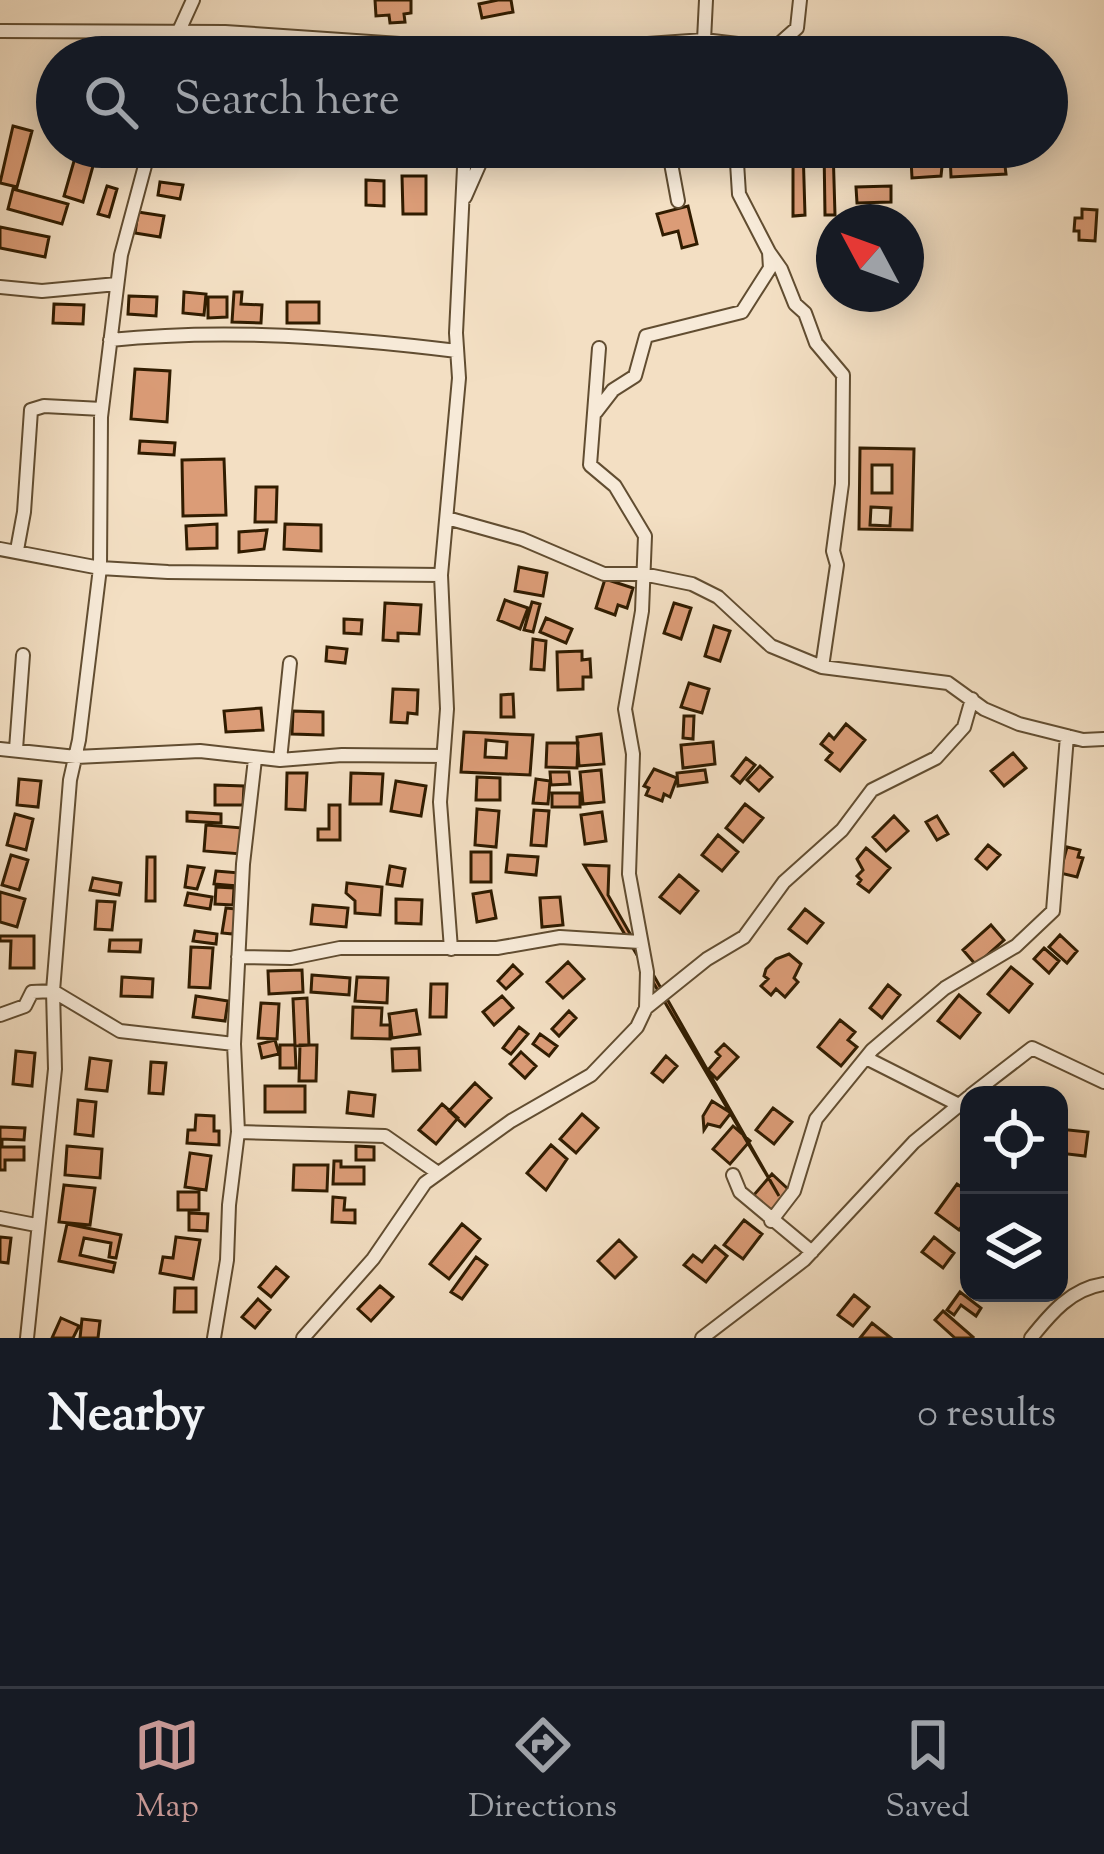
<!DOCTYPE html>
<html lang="en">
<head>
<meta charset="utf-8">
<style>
  :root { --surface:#171b24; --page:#20242c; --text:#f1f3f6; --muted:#9ea1a6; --line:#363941; --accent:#c59692 }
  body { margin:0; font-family:"Sorts Mill Goudy",serif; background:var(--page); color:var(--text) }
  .controls { position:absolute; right:36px; bottom:36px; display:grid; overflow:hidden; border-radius:24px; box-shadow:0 6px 30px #0003 }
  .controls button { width:108px; height:108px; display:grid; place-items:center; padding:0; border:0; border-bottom:3px solid var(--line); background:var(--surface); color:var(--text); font:60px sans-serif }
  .compass { position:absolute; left:816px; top:204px; width:108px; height:108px; border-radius:50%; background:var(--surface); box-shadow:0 6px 30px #0003; rotate:311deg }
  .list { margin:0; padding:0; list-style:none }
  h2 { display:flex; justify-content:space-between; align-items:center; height:156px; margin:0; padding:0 48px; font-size:51px }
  h2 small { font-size:39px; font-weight:400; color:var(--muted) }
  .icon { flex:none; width:66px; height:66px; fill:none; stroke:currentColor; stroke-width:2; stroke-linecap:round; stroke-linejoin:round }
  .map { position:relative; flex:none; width:1104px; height:1338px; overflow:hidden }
  .search { position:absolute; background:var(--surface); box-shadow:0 6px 30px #0003; left:36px; right:36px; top:36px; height:132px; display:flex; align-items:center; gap:30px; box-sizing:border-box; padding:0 42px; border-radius:66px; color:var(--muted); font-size:45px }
  .sheet { height:348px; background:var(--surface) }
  nav { display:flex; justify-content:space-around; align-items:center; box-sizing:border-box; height:168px; border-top:3px solid var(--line); background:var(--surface); font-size:33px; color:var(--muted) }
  nav a { display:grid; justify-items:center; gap:6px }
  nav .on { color:var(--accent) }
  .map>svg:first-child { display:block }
  .building { fill:#db9c77; stroke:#301c00; stroke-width:3; fill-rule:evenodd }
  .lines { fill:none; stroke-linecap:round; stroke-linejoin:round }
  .street-casing { stroke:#614d31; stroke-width:16 }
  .street { stroke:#f7ead8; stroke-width:12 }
</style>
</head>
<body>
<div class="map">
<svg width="1104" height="1338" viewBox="0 0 1104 1338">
  <rect width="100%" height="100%" fill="#f3dfc3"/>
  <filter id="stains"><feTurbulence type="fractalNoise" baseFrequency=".00167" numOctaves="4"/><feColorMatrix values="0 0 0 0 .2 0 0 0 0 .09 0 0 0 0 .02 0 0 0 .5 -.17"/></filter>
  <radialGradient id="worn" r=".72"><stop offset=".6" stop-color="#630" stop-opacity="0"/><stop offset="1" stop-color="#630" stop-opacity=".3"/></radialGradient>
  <path class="building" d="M375 0H411V13L404 14 405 22 390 23 389 15 376 16Z
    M498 0H511L513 12 482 18 479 4Z
    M13 126 32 131 17 187 0 183Z
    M78 147 98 148 83 202 64 196Z
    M793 147H803L805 215 793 216Z
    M824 147H833L835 215H825Z
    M855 147H882L884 163H856Z
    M1003 149 1006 174 951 177 950 154Z
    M943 157 941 176 912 178 911 159Z
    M402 176H426V214H403Z
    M366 180 384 181V206L366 205Z
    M160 182 183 185 180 199 158 195Z
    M107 186 117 189 109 217 98 214Z
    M891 186V202L857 203 856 187Z
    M13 189 68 204 62 224 8 209Z
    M688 206 697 244 682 248 678 231 663 235 657 214Z
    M1082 209 1097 210 1095 241 1079 240V231H1074L1075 218H1082Z
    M138 212 164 216 160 237 135 233Z
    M0 227 49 237 45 257 0 248Z
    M184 292 206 294 204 315 183 313Z
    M234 292H242L241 304 262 305 261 323 232 322Z
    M129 296 157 297 156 316 128 314Z
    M208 297H227V317L208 318Z
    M287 302H319V323H287Z
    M54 304 84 305 83 324 53 323Z
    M135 369 170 371 167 422 131 419Z
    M140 441 175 443 174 455 139 453Z
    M860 448 914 449 912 530 859 529ZM872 465H892V493H872ZM871 507 891 508 890 526 870 525Z
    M224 459 226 515 183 516 182 460Z
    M256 487H277L276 522H255Z
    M217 524V548L187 549 186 526Z
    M285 524 321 525V551L284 549Z
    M267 530 264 549 239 552V532Z
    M519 567 547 573 543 596 515 591Z
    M605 579 633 588 627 608 618 605 615 615 596 608Z
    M505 600 528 608 520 629 498 620Z
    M532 602 540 604 533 632 524 630Z
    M385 603 421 605 419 634 398 633V641L383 640Z
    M674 603 691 608 681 639 664 633Z
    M546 618 572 629 566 643 540 632Z
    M344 619 362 620 361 634 344 633Z
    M714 626 730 631 720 661 705 656Z
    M533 639 546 641 544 670 531 669Z
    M327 647 347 649 345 663 326 661Z
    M582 651V660L590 659 591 677H583V689L558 690 557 652Z
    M689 683 709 689 702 713 681 707Z
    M393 689 418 690 417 714 408 713 407 723 391 722Z
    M513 694 514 717H501V695Z
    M261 708 263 730 226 732 224 711Z
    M293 711 323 712V735L292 734Z
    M684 716H694L693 739 683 738Z
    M846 724 865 740 840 771 826 760 832 753 821 744 829 734 834 739Z
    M464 732 533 735 530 775 461 772ZM486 740 507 742 506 758 485 757Z
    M601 734 604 764 579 766 577 737Z
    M713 742 715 764 683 768 681 745Z
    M547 743H578L577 768 546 767Z
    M1013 753 1026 768 1004 786 991 771Z
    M746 758 755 765 740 783 732 776Z
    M760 766 772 777 759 791 747 780Z
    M654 769 677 778 670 797 664 794 662 801 646 795 649 788 644 786Z
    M601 770 604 802 583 804 580 772Z
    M705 770 707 782 678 786 677 773Z
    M550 772H569L570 784 551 785Z
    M287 773H307L305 810 286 809Z
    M351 773 383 774 381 804H350Z
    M477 777 500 778V800H476Z
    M19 779 41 781 38 807 17 805Z
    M536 779 550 781 548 804 533 803Z
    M396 781 426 786 421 816 391 811Z
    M215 785 244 786 243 805H215Z
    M552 793H580V807H552Z
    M745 804 763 818 743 842 726 828Z
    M329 805H340V840H318V829H329Z
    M477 809 499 811 496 847 475 845Z
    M534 810 549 811 546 846 531 845Z
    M187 812 221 814V823L187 821Z
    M602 812 606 841 585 844 581 815Z
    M15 814 33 819 26 850 7 845Z
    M894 816 908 831 886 851 873 837Z
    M937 816 948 834 937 840 926 822Z
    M206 825 243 828 241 854 204 851Z
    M718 835 738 852 722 871 702 855Z
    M988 845 1000 855 987 869 976 859Z
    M1067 847 1080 850 1078 857 1083 858 1077 877 1060 873Z
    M866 848 890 868 869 892 858 884 861 880 857 876 863 870 857 859Z
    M471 852H491V882H471Z
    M11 855 28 860 19 890 2 885Z
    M508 855 538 857 536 875 506 872Z
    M147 857H155V901H146Z
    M584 865 609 866 608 895 779 1196Z
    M188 866 204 868 197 889 185 887Z
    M390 866 405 869 402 886 387 884Z
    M216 871 240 873 238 886 214 884Z
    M679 875 698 891 680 913 660 897Z
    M93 878 121 883 119 895 90 890Z
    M347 883 382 887 380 915 355 913V901L346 893Z
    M216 887 234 888 233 905 215 904Z
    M491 891 496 918 477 922 473 894Z
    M0 892 25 899 17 927 0 922Z
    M188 893 212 897 210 909 185 905Z
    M560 897 563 925 542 927 540 898Z
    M396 899 422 900 421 924 396 923Z
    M97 901 115 902 112 930 95 929Z
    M313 905 348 908 346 927 311 924Z
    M226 908 236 909 233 934 222 933Z
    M805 909 823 923 807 943 789 929Z
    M991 925 1004 940 976 965 963 950Z
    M195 931 217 934 216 944 193 941Z
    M1060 935 1077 951 1067 963 1049 947Z
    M0 936H34V968H10L11 941H0Z
    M110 940H141L140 952 109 951Z
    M191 947 213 948 210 988 189 987Z
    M1044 948 1059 961 1049 973 1034 959Z
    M789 954 801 964 794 978 798 982 785 997 776 989 771 995 761 986 768 979 764 976 766 969 776 959Z
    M568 962 584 979 563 998 547 982Z
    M513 965 522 974 506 989 498 981Z
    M1011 967 1032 984 1009 1012 988 994Z
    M302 970 303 992 269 994 268 971Z
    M312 975 350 978 349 995 311 992Z
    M122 977 153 979 152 997 121 996Z
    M357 977 388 978 387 1003 355 1001Z
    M431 984H447L446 1017H430Z
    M888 985 900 995 882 1018 870 1008Z
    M959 995 980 1013 960 1038 938 1021Z
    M196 996 228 1001 225 1021 193 1017Z
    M502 996 513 1008 494 1025 483 1012Z
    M307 998 309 1045 295 1046 293 999Z
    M261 1003 279 1004 277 1039 258 1038Z
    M353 1007 382 1008 381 1025H390V1039L352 1038Z
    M416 1010 420 1034 392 1038 389 1014Z
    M569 1011 576 1018 559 1036 552 1029Z
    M840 1020 855 1032 848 1040 857 1047 841 1066 818 1047Z
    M519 1027 528 1034 511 1054 503 1048Z
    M540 1034 557 1046 549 1056 533 1044Z
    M275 1040 279 1054 262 1058 259 1044Z
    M724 1044 738 1057 717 1079 708 1070 720 1056 716 1052Z
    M280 1045H295L296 1068H280Z
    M300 1045H317L316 1081H299Z
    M419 1048 420 1070 393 1071 392 1049Z
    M16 1051 35 1053 32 1086 13 1084Z
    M521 1052 536 1066 525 1078 510 1064Z
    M666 1056 677 1066 663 1082 652 1073Z
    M90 1058 111 1061 107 1091 86 1089Z
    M151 1062 166 1063 163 1094 149 1093Z
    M475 1083 491 1098 465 1126 449 1111Z
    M265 1086H305V1112H265Z
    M349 1092 375 1095 373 1116 347 1113Z
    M78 1100 96 1102 93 1136 75 1134Z
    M712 1101 731 1113 720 1127 708 1124 704 1130 703 1116Z
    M442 1104 458 1118 436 1144 419 1130Z
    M773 1108 792 1122 774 1144 756 1130Z
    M582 1114 598 1128 576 1153 560 1139Z
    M196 1115 214 1116V1131H219V1145L187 1143 188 1130H195Z
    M733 1126 750 1141 730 1164 713 1149Z
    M0 1127 25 1128 24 1140 2 1139V1147H24V1160H5V1170H0Z
    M1059 1129 1088 1132 1085 1156 1059 1153Z
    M551 1145 567 1159 546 1190 527 1173Z
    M67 1146 102 1149 100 1178 65 1175Z
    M356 1146 374 1147V1160H356Z
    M190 1153 211 1156 206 1190 185 1187Z
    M334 1161H341V1167H364V1184H333Z
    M294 1165H328L327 1191 293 1190Z
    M772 1174 788 1189 773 1213 753 1196Z
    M957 1184 969 1192V1217L959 1230 936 1213Z
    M64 1185 95 1188 90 1225 59 1222Z
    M178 1192H199V1210H178Z
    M333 1197 345 1198 344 1210H355V1223L332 1222Z
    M189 1213 208 1214 207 1231 189 1230Z
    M744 1220 762 1234 743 1259 724 1245Z
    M67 1224 121 1235 116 1258 109 1257 111 1243 84 1238 80 1255 115 1263 113 1272 59 1261Z
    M462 1224 480 1239 449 1279 430 1264Z
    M0 1237 11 1238 8 1263 0 1262Z
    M176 1237 200 1240 193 1279 160 1273 163 1257 173 1258Z
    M934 1237 954 1253 943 1268 922 1252Z
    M619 1240 636 1257 615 1278 598 1261Z
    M715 1246 727 1256 706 1282 684 1265 693 1255 702 1262Z
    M476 1257 487 1265 462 1299 451 1292Z
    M276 1267 288 1277 271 1297 259 1287Z
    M380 1286 393 1297 371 1321 358 1309Z
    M175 1288H196V1312H174Z
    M960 1292 981 1308 976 1316 961 1305 954 1315 947 1310Z
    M854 1295 869 1307 853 1326 838 1315Z
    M258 1299 270 1310 255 1328 242 1317Z
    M943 1311 973 1337 972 1338H955L935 1320Z
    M61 1318 79 1326 73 1338H52Z
    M82 1319 100 1321 98 1338H80Z
    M872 1323 891 1338H860Z"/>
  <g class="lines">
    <defs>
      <path id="street" d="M0 31 225 32 473 49H577L704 40 764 47 779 44 797 28 800 0
        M704 40 706 0
        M173 57 178 33 193 0
        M734 57 761 48
        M668 147 678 201
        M465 197 487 147
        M769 252 781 269 795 304 805 313 816 343 843 375 842 484 833 551 837 565 822 667
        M0 287 42 291 117 284
        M110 340C226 328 342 337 457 351
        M596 412 613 390 635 376 646 336 742 312 770 268 769 252 739 194 736 147
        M447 518 522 539 604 574H643L692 584 718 597 771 646 822 667 948 683 984 709 1019 724 1083 740 1104 739
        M0 549 100 568 168 572 441 575
        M17 550 24 512 31 410 44 406 102 409
        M0 749 76 757 200 751 280 760 342 755 443 756
        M16 749 23 655
        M280 760 290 663
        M451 949 440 802 447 709 441 575 459 378 456 333 465 147
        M238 957 291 958 340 948H497L560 937 640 942
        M646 1008 707 959 744 937 784 882 842 830 872 790 936 758 964 727 972 699
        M0 1015 25 1006 32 992 53 991 120 1031 234 1044
        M866 1058 959 1105
        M971 1095 1032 1048 1104 1082
        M238 1132 385 1136 438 1173
        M733 1175 740 1192 812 1252
        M0 1218 36 1225
        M771 1221 794 1191 816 1119 872 1050 945 988 1016 946 1053 911 1067 736
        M27 1338 55 1069 53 991 70 780 79 740 100 568 101 417 121 255 150 147
        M214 1338 227 1260 229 1205 238 1132 234 1044 243 864 255 759
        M303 1338 373 1259 425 1183 511 1121 591 1075 637 1027 646 1008 647 972 629 874 633 754 625 709 642 611 645 536 615 486 590 465 599 348
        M702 1338 804 1260 914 1142 969 1097
        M1031 1338C1051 1313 1071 1289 1104 1284"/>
    </defs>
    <use href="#street" class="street-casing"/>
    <use href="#street" class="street"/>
  </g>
  <rect width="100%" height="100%" filter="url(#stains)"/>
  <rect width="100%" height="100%" fill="url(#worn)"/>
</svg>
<div class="controls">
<button><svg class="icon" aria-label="locate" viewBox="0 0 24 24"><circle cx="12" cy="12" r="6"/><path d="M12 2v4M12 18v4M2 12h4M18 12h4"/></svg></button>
<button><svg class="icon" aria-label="layers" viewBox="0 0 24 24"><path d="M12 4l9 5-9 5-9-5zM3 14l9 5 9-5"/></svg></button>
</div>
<svg class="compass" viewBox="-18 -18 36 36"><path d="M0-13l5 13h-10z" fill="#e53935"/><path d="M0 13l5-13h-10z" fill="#9ea1a6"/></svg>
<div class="search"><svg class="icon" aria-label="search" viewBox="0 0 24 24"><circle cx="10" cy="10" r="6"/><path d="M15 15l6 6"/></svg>Search here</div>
</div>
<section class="sheet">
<h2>Nearby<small>0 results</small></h2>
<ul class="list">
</ul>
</section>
<nav>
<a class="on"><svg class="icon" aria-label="map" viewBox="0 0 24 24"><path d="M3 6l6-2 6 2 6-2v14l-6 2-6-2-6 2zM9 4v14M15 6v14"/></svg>Map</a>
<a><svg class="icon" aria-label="directions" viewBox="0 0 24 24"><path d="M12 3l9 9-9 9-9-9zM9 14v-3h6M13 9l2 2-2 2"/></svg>Directions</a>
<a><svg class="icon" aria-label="saved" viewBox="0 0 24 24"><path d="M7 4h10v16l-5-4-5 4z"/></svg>Saved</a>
</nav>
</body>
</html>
